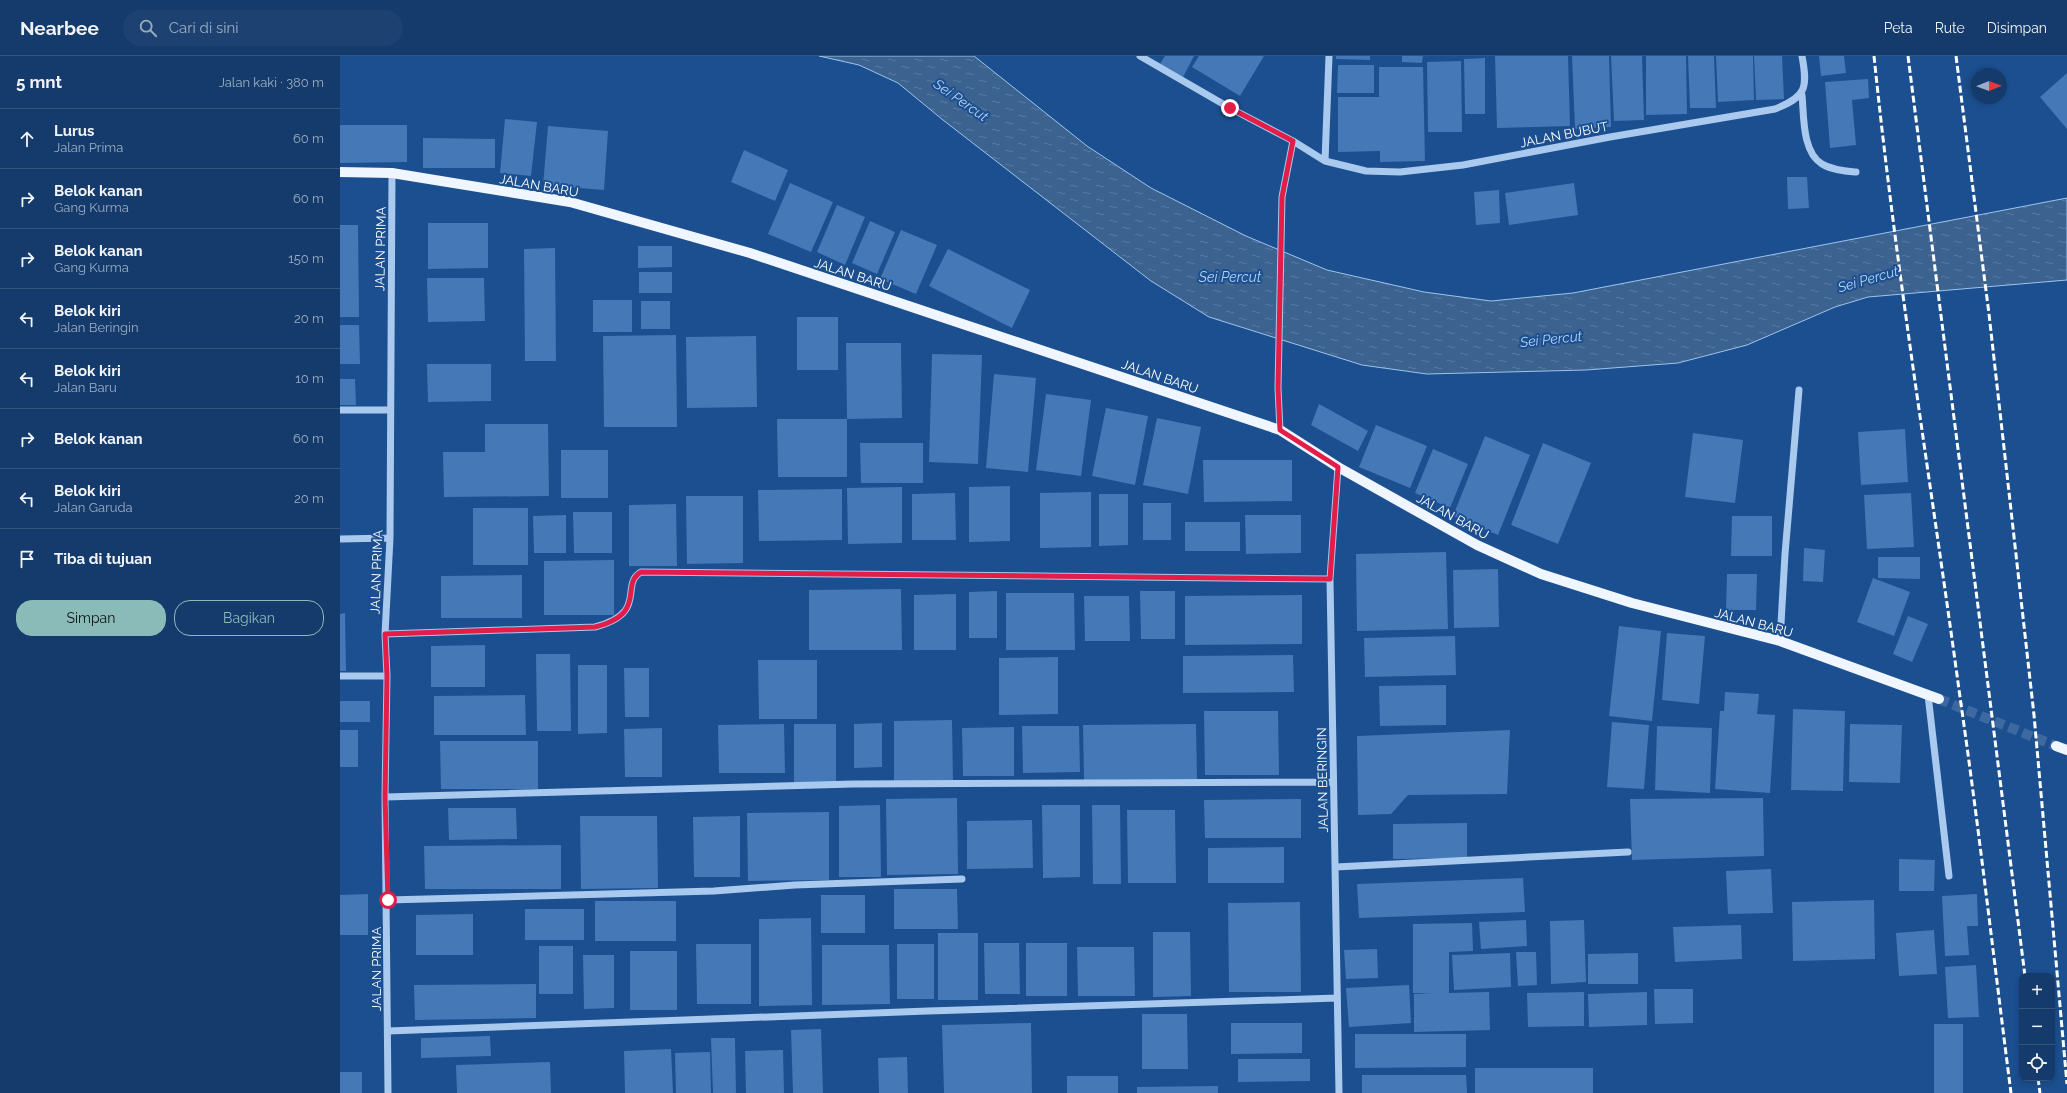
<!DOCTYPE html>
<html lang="id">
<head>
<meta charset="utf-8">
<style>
  :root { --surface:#143b6b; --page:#1d4271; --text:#f1f3f6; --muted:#9dadc1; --line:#33557e; --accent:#8bbbb9 }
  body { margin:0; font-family:Raleway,sans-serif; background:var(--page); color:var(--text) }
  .controls { position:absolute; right:12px; bottom:12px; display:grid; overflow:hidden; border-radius:8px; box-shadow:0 2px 6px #0003 }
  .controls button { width:36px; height:36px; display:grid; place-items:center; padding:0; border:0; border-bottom:1px solid var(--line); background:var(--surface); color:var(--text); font:20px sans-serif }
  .compass { position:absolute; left:1631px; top:12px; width:36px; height:36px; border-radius:50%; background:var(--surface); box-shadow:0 2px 6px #0003; rotate:89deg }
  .stop { position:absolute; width:12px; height:12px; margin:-9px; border:3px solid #e11d48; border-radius:50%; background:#fff }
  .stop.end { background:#e11d48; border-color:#fff; box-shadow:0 1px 4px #0008 }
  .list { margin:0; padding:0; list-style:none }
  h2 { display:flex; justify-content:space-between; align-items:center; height:52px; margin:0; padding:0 16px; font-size:17px }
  h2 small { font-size:13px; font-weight:400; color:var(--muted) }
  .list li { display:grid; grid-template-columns:26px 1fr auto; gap:12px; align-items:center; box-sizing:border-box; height:60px; padding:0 16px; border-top:1px solid var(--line) }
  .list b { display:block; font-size:15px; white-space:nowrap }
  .list p { margin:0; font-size:13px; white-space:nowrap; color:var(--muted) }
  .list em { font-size:13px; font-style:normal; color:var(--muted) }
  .actions { display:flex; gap:8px; padding:12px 16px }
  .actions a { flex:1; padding:9px 0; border:1px solid var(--accent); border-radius:16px; text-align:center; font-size:14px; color:var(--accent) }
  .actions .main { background:var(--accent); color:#111 }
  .icon { flex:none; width:22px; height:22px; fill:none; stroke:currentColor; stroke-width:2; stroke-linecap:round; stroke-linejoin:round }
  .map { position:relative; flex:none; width:1727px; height:1037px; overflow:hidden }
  header { display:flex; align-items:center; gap:24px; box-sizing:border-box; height:56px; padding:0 20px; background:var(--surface); border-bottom:1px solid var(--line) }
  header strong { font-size:19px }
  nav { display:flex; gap:22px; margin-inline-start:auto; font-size:14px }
  .search { width:280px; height:36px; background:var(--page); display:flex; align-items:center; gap:10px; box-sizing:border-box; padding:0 14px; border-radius:22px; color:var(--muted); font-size:15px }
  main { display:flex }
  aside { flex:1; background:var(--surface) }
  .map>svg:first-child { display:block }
  .water { fill:url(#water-ripples); stroke:#9cc4f0 }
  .building { fill:#4478b7 }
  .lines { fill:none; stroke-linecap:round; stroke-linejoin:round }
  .major-tunnel { stroke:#3d69a0; stroke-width:10; stroke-dasharray:10 5; stroke-linecap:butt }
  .minor { stroke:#a9c9ee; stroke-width:7 }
  .major { stroke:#f0f6ff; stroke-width:10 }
  .rail { stroke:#fff; stroke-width:3; stroke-dasharray:7 3; stroke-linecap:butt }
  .route { stroke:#e11d48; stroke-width:5 }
  .labels { text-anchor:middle; stroke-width:4; stroke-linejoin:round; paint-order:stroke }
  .street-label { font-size:13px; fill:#fff; stroke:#1b4f8f }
  .water-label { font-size:14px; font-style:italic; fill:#b5d3f5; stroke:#1b4f8f }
</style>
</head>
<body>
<header>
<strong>Nearbee</strong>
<div class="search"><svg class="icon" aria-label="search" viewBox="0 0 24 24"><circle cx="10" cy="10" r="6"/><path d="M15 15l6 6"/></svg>Cari di sini</div>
<nav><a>Peta</a><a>Rute</a><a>Disimpan</a></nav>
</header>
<main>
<aside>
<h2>5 mnt<small>Jalan kaki · 380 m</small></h2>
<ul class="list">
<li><svg class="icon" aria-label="ahead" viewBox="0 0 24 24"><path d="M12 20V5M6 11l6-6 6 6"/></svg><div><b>Lurus</b><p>Jalan Prima</p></div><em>60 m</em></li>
<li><svg class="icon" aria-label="right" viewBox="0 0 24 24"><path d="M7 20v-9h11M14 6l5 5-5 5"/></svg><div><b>Belok kanan</b><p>Gang Kurma</p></div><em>60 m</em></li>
<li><svg class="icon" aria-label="right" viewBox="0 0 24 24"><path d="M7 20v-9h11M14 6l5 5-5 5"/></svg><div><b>Belok kanan</b><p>Gang Kurma</p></div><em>150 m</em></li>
<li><svg class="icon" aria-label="left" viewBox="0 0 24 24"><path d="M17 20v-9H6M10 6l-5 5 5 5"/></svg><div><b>Belok kiri</b><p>Jalan Beringin</p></div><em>20 m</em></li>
<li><svg class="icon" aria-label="left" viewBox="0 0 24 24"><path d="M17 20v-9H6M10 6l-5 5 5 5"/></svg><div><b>Belok kiri</b><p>Jalan Baru</p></div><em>10 m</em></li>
<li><svg class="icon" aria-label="right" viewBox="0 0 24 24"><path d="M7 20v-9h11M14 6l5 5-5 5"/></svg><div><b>Belok kanan</b></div><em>60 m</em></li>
<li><svg class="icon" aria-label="left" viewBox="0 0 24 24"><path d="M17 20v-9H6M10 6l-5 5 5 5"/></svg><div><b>Belok kiri</b><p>Jalan Garuda</p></div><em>20 m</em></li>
<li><svg class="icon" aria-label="arrive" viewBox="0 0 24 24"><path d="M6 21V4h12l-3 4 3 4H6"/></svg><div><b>Tiba di tujuan</b></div></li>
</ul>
<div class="actions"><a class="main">Simpan</a><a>Bagikan</a></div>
</aside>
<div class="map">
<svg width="1727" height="1037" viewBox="0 0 1727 1037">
  <defs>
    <pattern id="water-ripples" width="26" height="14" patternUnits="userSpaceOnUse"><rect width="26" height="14" fill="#3c6290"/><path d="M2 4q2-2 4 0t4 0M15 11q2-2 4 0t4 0" fill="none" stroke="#597aa1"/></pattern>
  </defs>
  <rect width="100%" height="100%" fill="#1b4f8f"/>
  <path class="water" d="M479 0H634L747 90 811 132 906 180 987 214 1084 236 1151 245 1233 237 1727 142V224L1528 241 1495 251 1407 289 1338 307 1246 314 1087 318 1022 309 869 261 811 225 603 64 558 27 519 9Z"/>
  <path class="building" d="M825 0H854L843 21 820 8Z
    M859 0H924L900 40 852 11Z
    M996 0H1030V4L996 3Z
    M1062 0H1083L1082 7 1062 6Z
    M1155 0H1228L1230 70 1157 72Z
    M1232 0H1269L1271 71 1235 73Z
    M1271 0H1302L1304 64 1274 65Z
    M1306 0H1346L1347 58 1306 59Z
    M1348 0H1374L1376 52H1350Z
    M1376 0H1413L1414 44 1378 46Z
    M1414 0H1442L1444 43 1416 44Z
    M1479 0H1504L1506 17 1481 20Z
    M1145 2V58H1125L1124 3Z
    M1121 5 1122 76H1088L1087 6Z
    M998 9H1034V37H997Z
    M1039 11H1083L1085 105 1040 106V95L998 96V41H1039Z
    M1727 17V73L1700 41Z
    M1528 23 1529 42 1512 44 1516 89 1490 92 1485 26Z
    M165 63 197 66 191 120 160 117Z
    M0 69H67V106L0 107Z
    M208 70 268 75 264 134 203 129Z
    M83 82 155 83V112H83Z
    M404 94 448 114 435 145 391 126Z
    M1447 121H1467L1469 152 1448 153Z
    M450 127 493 146 471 196 428 178Z
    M1234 127 1238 159 1169 169 1165 137Z
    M1159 134 1160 167 1136 169 1134 136Z
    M497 149 525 161 505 209 477 196Z
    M530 165 555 176 537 218 512 207Z
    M88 167H148V212L88 213Z
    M0 169H18L19 261H0Z
    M561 174 597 189 576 238 540 223Z
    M298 190H332V211L298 212Z
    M215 192 216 305H185L184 193Z
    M608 193 690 234 672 272 589 230Z
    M299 216H332V237H299Z
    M87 222H144L145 265 88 266Z
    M253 244H292V276H253Z
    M301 245H330V273H301Z
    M457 261H498V314H457Z
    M0 269H19L20 308H0Z
    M336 279 337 371H264L263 280Z
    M416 280 417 351 347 352 346 281Z
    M506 287H561L562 362 507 363V421H438L437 363H507Z
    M592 298 642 299 638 408 589 406Z
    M87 308H151V345L88 346Z
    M654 318 696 322 688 416 646 412Z
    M0 323H15L16 349H0Z
    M706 338 751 344 741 420 696 414Z
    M979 348 1028 375 1018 395 971 369Z
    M766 352 808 360 795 429 752 420Z
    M817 362 861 371 848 438 803 429Z
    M145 368H208L209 440 104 441 103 396H145Z
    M1036 369 1087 390 1070 432 1019 411Z
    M1565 373 1568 426 1521 429 1518 376Z
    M1353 377 1403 384 1395 447 1345 441Z
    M1145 380 1190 399 1158 479 1113 460Z
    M520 387H583V427H521Z
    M1203 387 1251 407 1218 488 1171 469Z
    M1093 393 1128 408 1110 452 1075 437Z
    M221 394H268V442H221Z
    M863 404H952V445L864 446Z
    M670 430V485L629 486V431Z
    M562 431V487L508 488 507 432Z
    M502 433V484L419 485 418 434Z
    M751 436V491L700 492V437Z
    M615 437 616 484H572V438Z
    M1571 437 1574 491 1527 493 1524 439Z
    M759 438H788V489L759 490Z
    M346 440H403V507L347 508Z
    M803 447H831V484H803Z
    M336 448 337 510H289V449Z
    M133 452H188V509H133Z
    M233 456H272V497H234Z
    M226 459V497H194L193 460Z
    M905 459H961V497L906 498Z
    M1392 460H1432V500H1391Z
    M845 466H900V495H845Z
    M1464 492 1485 494 1483 526 1463 525Z
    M1106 496 1108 573 1017 575 1016 498Z
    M1538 501H1580V523L1538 522Z
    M274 504V559H204V505Z
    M1158 513 1159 571 1114 572 1113 514Z
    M1387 518H1417L1416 554H1386Z
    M182 519V562H101V520Z
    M1533 522 1570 536 1554 580 1517 566Z
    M561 533 562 594H469V534Z
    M657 535V582H629V536Z
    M800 535H835V583H801Z
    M666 537H734L735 594H666Z
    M616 538V594H574V539Z
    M962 539V588L845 589V540Z
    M744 540H789L790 585H745Z
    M5 557 6 615H0V558Z
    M1568 560 1588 568 1572 606 1553 598Z
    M1279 570 1321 575 1312 665 1269 660Z
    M1327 577 1365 580 1359 648 1322 644Z
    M1115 580 1116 619 1025 621 1024 582Z
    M145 589V631H91V590Z
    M196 598H230L231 675H197Z
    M953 599 954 636 843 637V600Z
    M718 601V658L659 659V602Z
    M418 604H477V663H419Z
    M238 609H267V677L238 678Z
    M284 612H309V661H285Z
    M1106 629V669L1040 670 1039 630Z
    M1385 636 1419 638 1417 658 1435 659 1430 737 1375 733 1380 655H1384Z
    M185 639 186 679H94V640Z
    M0 645H30V666H0Z
    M1453 653 1505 655 1503 735 1451 734Z
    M864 655H938L939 719H865Z
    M612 664 613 725H554V665Z
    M1272 666 1309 669 1304 733 1267 731Z
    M542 667V711L514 712V668Z
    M444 668 445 717H379L378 669Z
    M454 668H496V726H454Z
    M856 668 857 723 744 724 743 669Z
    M1510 668 1562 669 1560 727 1509 726Z
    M682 670H739L740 716 683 717Z
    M1317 670 1372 672 1370 737 1315 734Z
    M674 671V720H623L622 672Z
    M322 672V721H285L284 673Z
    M0 674H18V711H0Z
    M1170 674 1167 738 1068 739 1051 758 1018 759 1017 680Z
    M100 685H198V733H101Z
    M617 742 618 818 547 819 546 743Z
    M1423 742 1424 800 1292 804 1290 743Z
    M961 743V782H865L864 744Z
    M540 749 541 821H499V750Z
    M702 749H740V821L703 822Z
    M752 749H780L781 828H753Z
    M108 752H176L177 783 109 784Z
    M787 754H835L836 827H788Z
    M489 756V824L408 825 407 757Z
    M240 760H317L318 832 241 833Z
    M400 760V821H354L353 761Z
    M692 764 693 812 627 813V765Z
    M1127 767V802L1053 803V768Z
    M221 789V833H85L84 790Z
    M944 791V827H868V792Z
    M1559 803 1595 804 1594 835H1559Z
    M1431 813 1433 857 1388 858 1386 815Z
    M1183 822 1185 856 1019 862 1017 828Z
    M554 833H617L618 873H554Z
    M28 838V879H0V839Z
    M1637 838 1638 870H1627L1629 899 1605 900 1602 840Z
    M481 839H525V877H481Z
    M1534 844 1535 903 1453 905 1452 846Z
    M255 845H336V885H255Z
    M960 846 961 936H889L888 847Z
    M185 853H244V884H185Z
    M133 858V899H76V859Z
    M471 862 472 949 419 950V863Z
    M1186 864 1187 890 1141 893 1139 866Z
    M1244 864 1246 926 1211 928 1210 865Z
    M1132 867 1133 895 1109 896V937L1149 936 1150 974 1074 976V938L1093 937H1073V868Z
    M1401 869 1402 903 1335 906 1333 871Z
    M1594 874 1597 918 1559 920 1556 877Z
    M813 876H850L851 940 813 941Z
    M598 877H638V944H598Z
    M644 887H679L680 938H645Z
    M686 887H727V940H686Z
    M356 888H411V948H357Z
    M557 888H594V943H557Z
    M482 889H549L550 948 482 949Z
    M199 890H233V938H199Z
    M737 891H794L795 940H738Z
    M1037 893 1038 922 1006 923 1004 894Z
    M290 895H337V954H290Z
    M1176 896H1196L1197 929 1178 930Z
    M1170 897 1171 931 1114 934 1112 899Z
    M1298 897V928H1248V898Z
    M243 899H274V952L244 953Z
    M1636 909 1639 961 1608 962 1605 911Z
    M196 928V962L75 964 74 929Z
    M1069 929 1071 967 1009 971 1006 932Z
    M1314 933H1353V967L1315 968Z
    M1244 936V970L1188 971 1187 937Z
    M1307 936V969L1249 971 1248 938Z
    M802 958H847L848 1013H802Z
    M691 967 692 1037H604L602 969Z
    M891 967H962V997L891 998Z
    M1594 968H1623V1037H1594Z
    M481 973 483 1037H453L451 974Z
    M1015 978H1126V1011L1015 1012Z
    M150 980 151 1000 81 1002V982Z
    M371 982H395L396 1037H373Z
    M331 993 333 1037H285L284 995Z
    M443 994 444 1037H406L405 995Z
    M370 996 371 1037H336L335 997Z
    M567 1001 568 1037H539L538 1002Z
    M898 1003H970V1025L898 1026Z
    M210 1006 211 1037H117L116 1009Z
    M1135 1012H1253V1037H1135Z
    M0 1016H22V1037H0Z
    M1022 1019H1126L1127 1037H1022Z
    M727 1020H778V1037H727Z
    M878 1030V1037H797V1031Z"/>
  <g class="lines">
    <path class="major-tunnel" d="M1599 643 1716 690"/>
    <path class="minor" d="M800 0 890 52 953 85 985 105 1026 115 1060 116 1123 109 1270 81 1435 53C1466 41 1468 32 1462 0
      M1462 39C1464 60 1462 96 1482 108 1492 114 1505 115 1516 116
      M985 105 989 0
      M0 354H50
      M940 374 938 332 942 141 953 85
      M998 411 990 523 999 1037
      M0 483 50 482
      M45 578 255 571C309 557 279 529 301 516L990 523
      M1440 585 1445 498 1459 334
      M0 620H47
      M1588 639 1609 820
      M45 741 513 728 993 726
      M996 811 1288 796
      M48 844 374 835 455 829 622 823
      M48 975 588 955 997 942
      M48 1037 45 741 47 620 45 578 50 482 52 117"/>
    <path class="major" d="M0 116 52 117 230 146 410 197 940 374 998 411 1137 489 1201 518 1292 547 1440 585 1599 643
      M1716 690 1727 694"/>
    <path class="rail" d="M1534 0C1556 215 1591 427 1620 641 1639 773 1654 905 1671 1037
      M1568 0 1685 920
      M1616 0 1649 258 1694 659 1727 1028
      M1698 1022 1700 1037"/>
  </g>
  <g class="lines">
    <path class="route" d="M48 844 45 741 47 620 45 578 255 571C309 557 279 529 301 516L990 523 998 411 940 374 938 332 942 141 953 85 890 52"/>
  </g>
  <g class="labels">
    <g class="street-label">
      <text transform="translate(1224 78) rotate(-11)" y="5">JALAN BUBUT</text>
      <text transform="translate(199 129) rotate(10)" y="5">JALAN BARU</text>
      <text transform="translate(40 193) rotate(-89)" y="5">JALAN PRIMA</text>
      <text transform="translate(513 218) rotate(18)" y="5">JALAN BARU</text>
      <text transform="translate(820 320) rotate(19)" y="5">JALAN BARU</text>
      <text transform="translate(1113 460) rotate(29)" y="5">JALAN BARU</text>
      <text transform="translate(36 516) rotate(-88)" y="5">JALAN PRIMA</text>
      <text transform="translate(1414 566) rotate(15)" y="5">JALAN BARU</text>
      <text transform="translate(982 724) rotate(-91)" y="5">JALAN BERINGIN</text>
      <text transform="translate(36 913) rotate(-90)" y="5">JALAN PRIMA</text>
    </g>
    <g class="water-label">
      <text transform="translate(621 44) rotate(35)" y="5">Sei Percut</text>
      <text x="890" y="226">Sei Percut</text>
      <text transform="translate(1528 223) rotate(-16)" y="5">Sei Percut</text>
      <text transform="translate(1211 283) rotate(-6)" y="5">Sei Percut</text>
    </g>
  </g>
</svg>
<div class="controls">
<button>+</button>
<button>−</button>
<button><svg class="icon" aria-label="locate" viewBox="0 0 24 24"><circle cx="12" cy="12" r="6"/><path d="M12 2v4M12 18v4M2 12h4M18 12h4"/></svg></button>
</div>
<svg class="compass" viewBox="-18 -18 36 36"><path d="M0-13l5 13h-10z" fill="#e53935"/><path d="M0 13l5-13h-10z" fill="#9dadc1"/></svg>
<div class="stop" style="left:48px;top:844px"></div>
<div class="stop end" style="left:890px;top:52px"></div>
</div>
</main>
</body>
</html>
